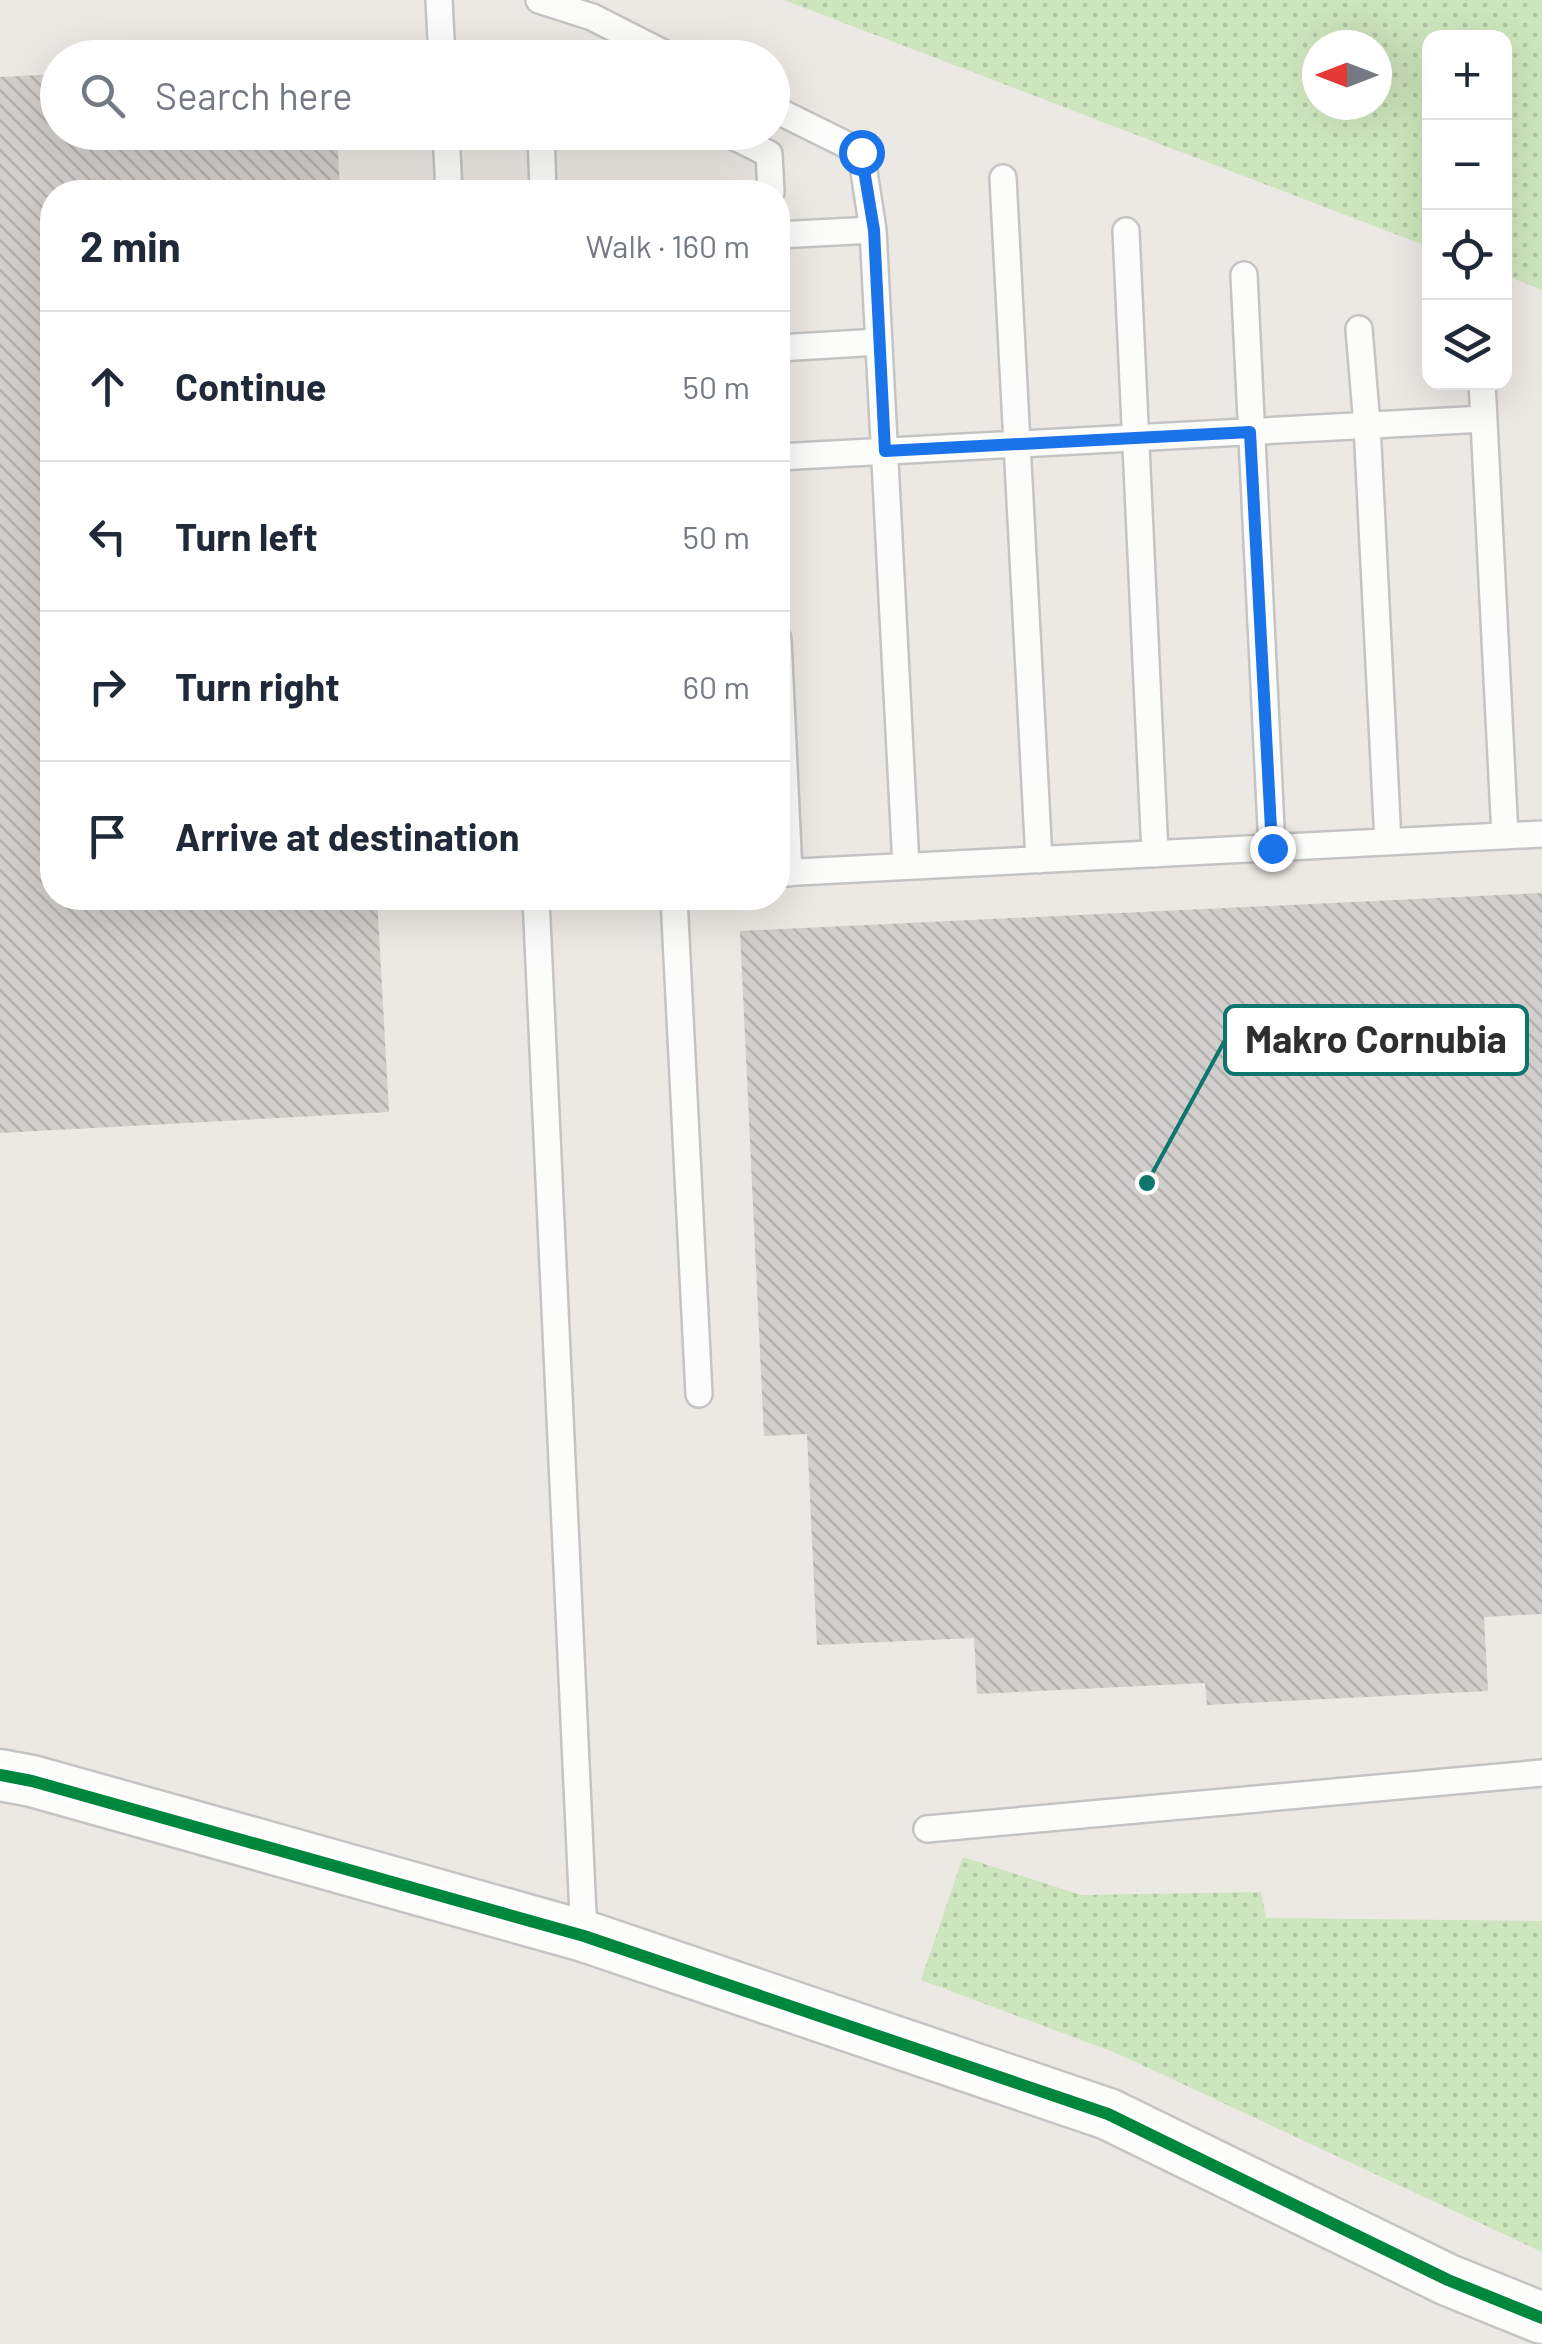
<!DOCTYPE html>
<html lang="en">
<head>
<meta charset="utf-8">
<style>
  :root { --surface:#fff; --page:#f2f2f3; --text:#1f2937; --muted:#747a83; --line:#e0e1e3 }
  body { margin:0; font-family:Barlow,sans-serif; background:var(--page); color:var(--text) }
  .controls { position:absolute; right:30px; top:30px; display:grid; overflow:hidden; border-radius:20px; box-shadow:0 10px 40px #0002 }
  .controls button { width:90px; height:90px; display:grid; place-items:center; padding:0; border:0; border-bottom:2px solid var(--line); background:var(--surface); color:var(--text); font:50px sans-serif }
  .compass { position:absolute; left:1302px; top:30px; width:90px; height:90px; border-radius:50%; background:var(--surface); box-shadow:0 10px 40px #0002; rotate:270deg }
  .stop { position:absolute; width:30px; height:30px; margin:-22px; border:8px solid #1a73e8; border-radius:50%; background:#fff }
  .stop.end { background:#1a73e8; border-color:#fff; box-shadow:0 2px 10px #0008 }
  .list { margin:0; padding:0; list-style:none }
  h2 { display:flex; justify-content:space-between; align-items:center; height:130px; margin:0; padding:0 40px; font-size:42px }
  h2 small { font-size:32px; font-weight:400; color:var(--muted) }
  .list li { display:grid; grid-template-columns:65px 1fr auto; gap:30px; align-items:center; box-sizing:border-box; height:150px; padding:0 40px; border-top:2px solid var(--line) }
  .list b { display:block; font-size:38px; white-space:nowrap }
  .list em { font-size:32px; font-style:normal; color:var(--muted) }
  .icon { flex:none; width:55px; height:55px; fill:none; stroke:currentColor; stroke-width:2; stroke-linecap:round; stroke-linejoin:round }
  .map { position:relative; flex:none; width:1542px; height:2344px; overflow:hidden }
  .search { position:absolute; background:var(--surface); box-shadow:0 10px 40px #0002; left:40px; top:40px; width:750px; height:110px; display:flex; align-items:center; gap:25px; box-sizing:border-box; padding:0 35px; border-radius:55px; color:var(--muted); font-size:38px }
  .panel { position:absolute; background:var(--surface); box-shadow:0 10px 40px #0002; left:40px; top:180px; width:750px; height:730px; border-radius:40px }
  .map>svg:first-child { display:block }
  .grass { fill:url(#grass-dots); fill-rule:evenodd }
  .building { fill:url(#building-back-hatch) }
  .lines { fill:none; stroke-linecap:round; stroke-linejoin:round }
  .service-casing { stroke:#c5c4c5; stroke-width:30 }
  .minor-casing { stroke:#c5c4c5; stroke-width:55 }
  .service { stroke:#fcfcfb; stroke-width:25 }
  .minor { stroke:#fcfcfb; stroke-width:50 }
  .cycleway-casing { stroke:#fff; stroke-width:19 }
  .cycleway { stroke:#00873e; stroke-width:12 }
  .route { stroke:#1a73e8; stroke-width:12 }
  .leader { fill:none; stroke:#0f766e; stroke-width:4 }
  .callout-dot { fill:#0f766e; stroke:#fff; stroke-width:4 }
  .callout { fill:#fff; stroke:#0f766e; stroke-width:4 }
  .callout-label { font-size:38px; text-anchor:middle; font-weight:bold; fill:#2e2e2e }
</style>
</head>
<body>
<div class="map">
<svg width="1542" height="2344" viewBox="0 0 1542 2344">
  <defs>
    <pattern id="grass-dots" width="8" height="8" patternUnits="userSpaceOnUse" patternTransform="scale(2.5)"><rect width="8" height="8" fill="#cee6be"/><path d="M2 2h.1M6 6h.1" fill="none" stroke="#b1c6a4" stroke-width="1.8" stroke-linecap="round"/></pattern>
    <pattern id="building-back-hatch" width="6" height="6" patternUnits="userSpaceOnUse" patternTransform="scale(2.5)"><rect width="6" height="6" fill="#d1cecb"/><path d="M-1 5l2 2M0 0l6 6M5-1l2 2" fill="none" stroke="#b4b1af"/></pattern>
  </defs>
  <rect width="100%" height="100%" fill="#ece8e4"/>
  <path class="grass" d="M784 0H1542V290L1505 275 1504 38H1430L1429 247ZM1377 45V105H1317V45Z
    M963 1857 1081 1895 1261 1892 1266 1918 1542 1921V2252L1116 2053 921 1980Z"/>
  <path class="building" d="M58 74V132H337L340 192H52V898H377L389 1112 0 1133V77Z
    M1542 893V1614L1484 1617 1488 1691 1207 1705 1205 1683 977 1694 974 1638 817 1645 807 1434 764 1436 740 931Z"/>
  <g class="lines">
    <defs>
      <path id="service" d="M439 0 442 58
        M539 0 592 17 673 58
        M772 108 861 152 873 230 906 866
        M446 132 449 192
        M541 132 543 192
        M725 132 769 154 771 192
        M1003 178 1039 860
        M1126 231 1155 854
        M778 235 873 230
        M1244 275 1272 848
        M1359 329 1367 425 1388 842
        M778 348 879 342
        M1482 382 1505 836
        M778 457 1484 419
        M778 639 789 873
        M778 873 1542 834
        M536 898 584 1936
        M674 898 699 1394
        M927 1829 1542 1773"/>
      <path id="minor" d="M0 1775 32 1781 584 1936 1108 2114 1448 2280 1542 2318"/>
    </defs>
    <use href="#service" class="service-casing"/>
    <use href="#minor" class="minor-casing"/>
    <use href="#service" class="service"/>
    <use href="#minor" class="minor"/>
    <defs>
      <path id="cycleway" d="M0 1775 32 1781 584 1936 1108 2114 1448 2280 1542 2318"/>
    </defs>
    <use href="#cycleway" class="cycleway-casing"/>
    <use href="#cycleway" class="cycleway"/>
  </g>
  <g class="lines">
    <path class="route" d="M861 152 874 230 885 451 1250 432 1272 848"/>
  </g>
  <path class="leader" d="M1147 1183L1225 1040"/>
  <circle class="callout-dot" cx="1147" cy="1183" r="10"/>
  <rect class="callout" x="1225" y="1006" width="302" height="68" rx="10"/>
  <g class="callout-label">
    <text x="1376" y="1053">Makro Cornubia</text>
  </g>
</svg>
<div class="controls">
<button>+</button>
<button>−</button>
<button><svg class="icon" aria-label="locate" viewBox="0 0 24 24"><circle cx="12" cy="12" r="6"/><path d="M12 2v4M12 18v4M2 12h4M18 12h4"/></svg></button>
<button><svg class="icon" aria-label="layers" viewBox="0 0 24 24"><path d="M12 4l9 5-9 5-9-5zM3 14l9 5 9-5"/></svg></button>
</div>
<svg class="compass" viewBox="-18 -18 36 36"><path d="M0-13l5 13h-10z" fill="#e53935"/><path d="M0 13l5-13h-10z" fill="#747a83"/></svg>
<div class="stop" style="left:861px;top:152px"></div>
<div class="stop end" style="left:1272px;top:848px"></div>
<div class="search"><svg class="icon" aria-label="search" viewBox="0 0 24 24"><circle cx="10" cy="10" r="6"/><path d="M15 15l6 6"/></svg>Search here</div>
<section class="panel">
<h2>2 min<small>Walk · 160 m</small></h2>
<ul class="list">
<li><svg class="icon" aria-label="ahead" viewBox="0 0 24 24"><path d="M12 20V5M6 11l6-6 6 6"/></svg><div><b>Continue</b></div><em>50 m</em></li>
<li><svg class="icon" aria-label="left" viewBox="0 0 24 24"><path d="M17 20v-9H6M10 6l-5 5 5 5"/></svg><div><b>Turn left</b></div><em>50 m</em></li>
<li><svg class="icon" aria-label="right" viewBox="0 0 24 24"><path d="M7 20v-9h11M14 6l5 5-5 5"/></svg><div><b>Turn right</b></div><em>60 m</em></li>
<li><svg class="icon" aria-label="arrive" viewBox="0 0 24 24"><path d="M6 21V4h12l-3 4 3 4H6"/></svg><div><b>Arrive at destination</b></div></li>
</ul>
</section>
</div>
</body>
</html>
